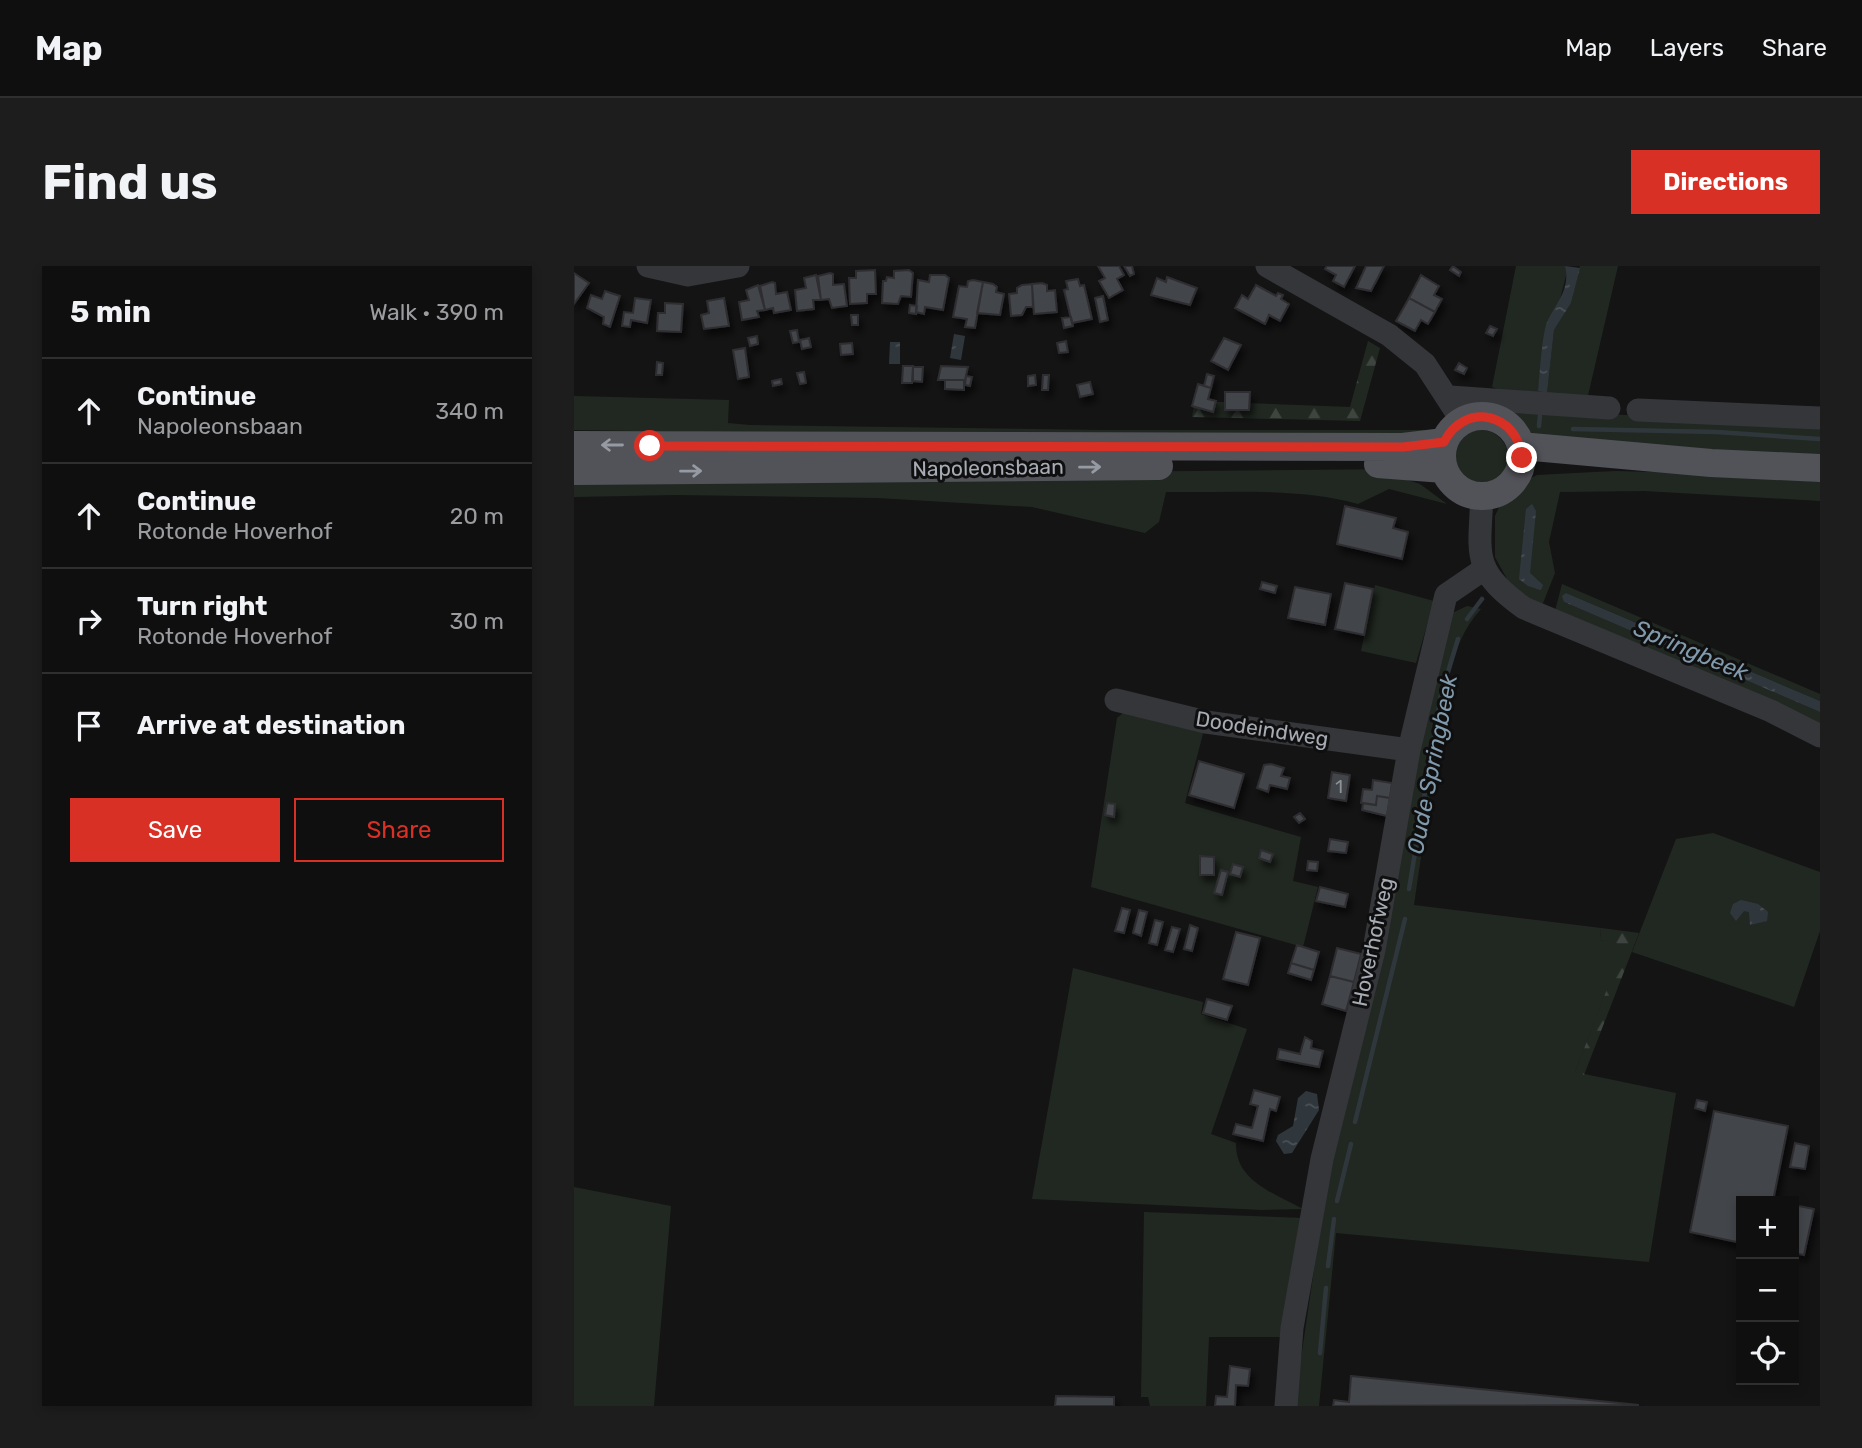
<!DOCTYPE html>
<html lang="en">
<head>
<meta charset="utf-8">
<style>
  :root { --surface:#0f0f10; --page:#1d1d1e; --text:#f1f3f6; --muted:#9b9c9f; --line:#2f2f30; --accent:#d93025 }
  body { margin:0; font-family:Rubik,sans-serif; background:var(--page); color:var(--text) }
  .controls { position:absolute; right:21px; bottom:21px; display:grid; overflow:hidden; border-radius:0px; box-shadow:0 4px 10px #0003 }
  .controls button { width:63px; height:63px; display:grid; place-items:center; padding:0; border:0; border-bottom:2px solid var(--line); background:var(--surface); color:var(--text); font:35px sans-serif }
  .stop { position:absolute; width:21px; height:21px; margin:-16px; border:5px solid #d93025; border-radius:50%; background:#fff }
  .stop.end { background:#d93025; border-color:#fff; box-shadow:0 2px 7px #0008 }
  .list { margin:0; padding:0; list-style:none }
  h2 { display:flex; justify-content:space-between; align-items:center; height:91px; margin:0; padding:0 28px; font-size:30px }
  h2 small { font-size:23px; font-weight:400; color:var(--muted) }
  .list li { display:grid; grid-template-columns:46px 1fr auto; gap:21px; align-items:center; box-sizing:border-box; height:105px; padding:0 28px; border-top:2px solid var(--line) }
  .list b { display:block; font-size:26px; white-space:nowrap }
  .list p { margin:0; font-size:23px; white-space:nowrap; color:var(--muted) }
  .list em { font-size:23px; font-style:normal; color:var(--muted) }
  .actions { display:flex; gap:14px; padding:21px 28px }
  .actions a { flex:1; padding:16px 0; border:2px solid var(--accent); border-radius:0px; text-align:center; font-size:24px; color:var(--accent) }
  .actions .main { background:var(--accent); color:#fff }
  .icon { flex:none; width:38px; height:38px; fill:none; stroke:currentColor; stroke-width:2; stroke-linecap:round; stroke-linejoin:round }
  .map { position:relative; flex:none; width:1246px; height:1140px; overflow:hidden; border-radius:0px }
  header { display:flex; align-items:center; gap:42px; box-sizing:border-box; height:98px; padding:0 35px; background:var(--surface); border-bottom:2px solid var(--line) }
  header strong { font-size:33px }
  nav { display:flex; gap:38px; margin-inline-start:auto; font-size:24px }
  .intro { display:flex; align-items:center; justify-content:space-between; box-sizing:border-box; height:168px; padding:0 42px }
  h1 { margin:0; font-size:49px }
  .button { padding:18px 32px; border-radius:0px; background:var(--accent); color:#fff; font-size:24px; font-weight:700 }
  main { display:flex; gap:42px; padding:0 42px }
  aside { flex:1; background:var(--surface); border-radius:0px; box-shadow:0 4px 10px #0003 }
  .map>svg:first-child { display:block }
  .grass { fill:#212821 }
  .forest { fill:url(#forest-firs) }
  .water { fill:url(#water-ripples) }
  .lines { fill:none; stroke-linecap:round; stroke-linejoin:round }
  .stream { stroke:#2f373d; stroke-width:4.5 }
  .building { fill:#434448; stroke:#2e2e31; stroke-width:2; filter:url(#shadow) }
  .minor { stroke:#35363a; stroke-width:23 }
  .major { stroke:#525359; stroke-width:28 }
  .oneway { stroke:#969aa2 }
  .route { stroke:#d93025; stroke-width:9 }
  .labels { text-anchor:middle; stroke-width:6; stroke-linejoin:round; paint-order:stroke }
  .number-label { font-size:18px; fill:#8e9299 }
  .street-label { font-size:21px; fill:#a7acb4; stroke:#0f0f10 }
  .water-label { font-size:23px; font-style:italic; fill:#819aac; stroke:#0f0f10 }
</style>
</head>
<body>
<header>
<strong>Map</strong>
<nav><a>Map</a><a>Layers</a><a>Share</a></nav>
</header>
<div class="intro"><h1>Find us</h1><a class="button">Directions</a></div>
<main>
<aside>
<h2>5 min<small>Walk · 390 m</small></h2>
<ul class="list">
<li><svg class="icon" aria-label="ahead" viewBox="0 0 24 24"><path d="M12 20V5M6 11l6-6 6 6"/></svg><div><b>Continue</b><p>Napoleonsbaan</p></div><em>340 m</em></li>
<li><svg class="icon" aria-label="ahead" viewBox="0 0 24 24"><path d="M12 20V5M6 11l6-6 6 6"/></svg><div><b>Continue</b><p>Rotonde Hoverhof</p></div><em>20 m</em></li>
<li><svg class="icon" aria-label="right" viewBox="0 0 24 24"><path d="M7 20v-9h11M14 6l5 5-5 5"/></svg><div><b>Turn right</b><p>Rotonde Hoverhof</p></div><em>30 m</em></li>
<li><svg class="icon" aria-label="arrive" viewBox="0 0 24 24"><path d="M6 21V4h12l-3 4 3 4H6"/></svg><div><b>Arrive at destination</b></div></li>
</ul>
<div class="actions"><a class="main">Save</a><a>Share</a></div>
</aside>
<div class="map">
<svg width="1246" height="1140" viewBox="0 0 1246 1140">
  <defs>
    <pattern id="forest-firs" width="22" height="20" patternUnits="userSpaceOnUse" patternTransform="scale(1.75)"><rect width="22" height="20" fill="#212821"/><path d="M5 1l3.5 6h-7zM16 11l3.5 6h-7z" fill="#3e443f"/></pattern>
    <pattern id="water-ripples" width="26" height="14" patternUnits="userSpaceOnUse" patternTransform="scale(1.75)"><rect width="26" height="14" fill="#2f373d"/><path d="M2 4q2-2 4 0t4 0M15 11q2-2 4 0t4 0" fill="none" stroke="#4a5157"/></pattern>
    <filter id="shadow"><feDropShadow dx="3.5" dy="6" stdDeviation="3.5" flood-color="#0009"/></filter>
  </defs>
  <rect width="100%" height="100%" fill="#141415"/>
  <path class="grass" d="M942 0H991L993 6 984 41 972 59 964 125 973 126 980 64 997 37 1006 0H1044L1013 134 945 130 918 121Z
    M0 130 155 134 154 157 176 159 530 164H850L843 177 0 164Z
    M903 137 943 144 1246 158V195L961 175 934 151Z
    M880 191a27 27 0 1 1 54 0a27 27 0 1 1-54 0Z
    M824 203 825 211 846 218 873 238 815 223 784 238C723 221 655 227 592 226L585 256 571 267 458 241 303 232 102 229 0 231V211Z
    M1040 205 1128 207 1246 216V235L1070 225 986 226 975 276 981 307 969 337 963 340 939 324 921 291V250L927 237 949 216 963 209Z
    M988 318 1246 428V435L992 327 990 336 1246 446V460L981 345Z
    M801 319 860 335 842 397 787 385Z
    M893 340 907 343C889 362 881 387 873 412L840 639 1027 662 1026 674 1051 678 1001 806 1102 827 1075 996 762 967 745 1140H720L751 929 874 349Z
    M555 442 631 460 611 537 727 571 719 615 744 621 729 681 517 621 543 452Z
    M1139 567 1246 606V665L1220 741 1058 686 1102 573Z
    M499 702 629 736 627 748 673 763 637 868 662 877C661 915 700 927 729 943L688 944 458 933Z
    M0 921 97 940 80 1140H0Z
    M570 946 731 952 712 1071H635L632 1140H576L574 1131H567Z"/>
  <path class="forest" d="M794 75 806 82 786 155 618 151 621 135 776 141Z
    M1027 662 1065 667 1010 809 1001 806 1050 679 1026 674Z"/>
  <path class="water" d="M991 0 1006 2 997 37 980 64 973 127 964 125C966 105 967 83 971 63 975 44 998 27 991 0Z
    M380 68 391 70 387 94 376 92Z
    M316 76H326V98H315Z
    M958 238 962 245 956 307 969 319 967 324 954 320 945 313 952 243Z
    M992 327 1246 435V446L990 336 988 330Z
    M1167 634 1184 638 1194 646 1193 655 1176 659 1175 646 1170 645 1162 655 1156 647 1159 638Z
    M732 825 743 828 745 844 718 887 710 888 702 875 704 869 719 860 724 832Z"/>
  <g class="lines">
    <path class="stream" d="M965 160 966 149
      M999 163 1143 166 1246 173
      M893 353 908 333
      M835 623 867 429 884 373
      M781 856 831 653
      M763 935 777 878
      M754 1000 760 953
      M746 1087 752 1022"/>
  </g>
  <path class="building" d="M524 0H545L550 9 543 13 549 24 535 32 525 15 531 12Z
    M550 0H558L560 8 556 10Z
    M753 0H781L770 21 759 15 762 9 751 3Z
    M792 0H810L797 25 782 22Z
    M879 0 887 6 885 10 876 4Z
    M301 4 302 28H293V37L276 38 275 12H282V5Z
    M335 4 339 7 337 31 327 30 324 38 308 37 309 15H312L313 11 320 12V5Z
    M0 7 15 17 0 38Z
    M256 7 259 8V19L270 18 273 40 258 42 255 33 247 34 244 10Z
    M242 9 247 34H239L240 43 223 45 221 24 232 22 230 12Z
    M356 9H371L375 12 369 44 351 41 350 48 342 46 344 14 355 16Z
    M847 9 865 20 860 29 868 33 861 46 835 32Z
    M593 11 623 22 616 39 577 29 583 12 592 16Z
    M504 13 506 20 510 19 518 53 498 57 490 24 494 23 492 15Z
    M399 14 409 16 401 62 391 61 393 53 379 51 385 20 393 21 394 15Z
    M198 16 201 17 202 28 213 26 217 44 200 47 199 42 191 44 186 20Z
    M409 16 419 18 423 21 422 26 430 28 426 49 403 47Z
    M468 17 473 19V25L481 24 483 46 460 48 458 18Z
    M458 18 459 41H452L448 49 437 50 435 28 443 27V22L448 19Z
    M184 19 191 44 183 45 185 51 168 54 165 36 175 34 172 24Z
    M682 19 702 30 704 27 709 29 707 33 715 38 706 55 695 49 691 58 661 42 668 29 674 33Z
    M31 25 46 30 36 61 29 58 30 51 13 42 17 29 28 33Z
    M529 30 534 54 526 56 521 32Z
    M61 32 77 34 73 57 57 54 56 61 48 60 50 46 59 47Z
    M150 32 155 60 130 63 127 49 135 47 133 35Z
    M835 32 861 46 854 58 847 54 841 65 822 55Z
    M91 37 109 38 107 66 83 65 84 47H91Z
    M336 39 343 40 342 48 335 47Z
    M277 49H284V59H278Z
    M497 51 499 60 490 62 488 52Z
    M916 60 923 63 919 70 912 67Z
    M223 64 225 76 219 77 216 65Z
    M183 70 184 78 176 80 174 72Z
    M235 72 237 81 228 83 226 74Z
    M650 72 667 79 654 104 637 95Z
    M492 75 494 86 485 87 483 77Z
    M278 77 279 88 267 89 266 78Z
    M171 82 175 111 164 113 159 84Z
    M83 96 89 97 88 109H82Z
    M885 97 893 102 890 108 881 104Z
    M329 100H339L338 117H328Z
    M367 100 394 101 391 114H364Z
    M339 101H349L348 116 339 115Z
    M230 106 232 117 226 118 223 107Z
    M633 108 640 110 637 122 630 120Z
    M461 109 462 119 454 120V110Z
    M469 109H475L474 124H468Z
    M392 110 398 111 396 120 391 119Z
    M207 113 208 118 199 120 198 115Z
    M371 114H390V124L371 123Z
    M516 116 519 128 506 131 503 119Z
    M624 118 637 122 634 133 642 135 639 146 618 140Z
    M651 126H676L675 144H651Z
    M771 240 822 252 819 262 834 266 828 293 763 278Z
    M688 316 703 320 701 327 686 323Z
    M771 317 799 323 790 369 761 363Z
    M721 321 757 328 751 359 714 352Z
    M625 495 670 508 660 542 615 529Z
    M697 498 710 502 707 510 716 512 713 523 696 519 694 526 683 522 690 499Z
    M758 506 776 509 772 535 754 532Z
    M799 514 818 517 816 532 803 530 802 539 787 537 789 523 798 524Z
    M803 530 816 532 813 550 788 544 789 537 802 539Z
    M533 537 541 538 540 551 531 549Z
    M726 547 731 553 725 557 720 551Z
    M756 573 774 576 772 587 754 585Z
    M687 584 699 588 696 596 685 592Z
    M626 590 640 591V609H626Z
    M734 595 744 596 743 605 733 604Z
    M659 598 669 601 666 611 656 608Z
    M647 604 654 606 648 629 640 627Z
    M746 621 774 628 771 641 742 635Z
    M548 642 556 644 550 667 541 665Z
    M565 644 573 646 567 670 559 667Z
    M581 654 589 656 583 679 575 677Z
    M616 659 624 662 618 685 610 683Z
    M598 661 606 663 599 686 591 684Z
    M662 666 686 672 674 719 649 713Z
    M723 679 745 686 740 704 717 697Z
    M763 682 787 688 780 716 756 710Z
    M717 697 740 704 737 714 714 707Z
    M756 710 780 716 772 745 748 738Z
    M633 733 658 740 653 754 629 747Z
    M731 771 738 775 737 782 749 785 745 801 703 793 705 783 726 788Z
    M680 824 706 831 702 845 696 843 689 875 659 868 662 858 678 862 684 840 676 838Z
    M1123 834 1133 836 1131 845 1121 842Z
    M1140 845 1214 860 1199 935H1167V977L1116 966Z
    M1221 877 1235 880 1231 903 1216 901Z
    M1220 939 1240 943 1230 989 1220 987Z
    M656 1100 676 1103 674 1120 662 1119 661 1140H641L642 1130 653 1131Z
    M777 1110 1065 1139 759 1140 760 1134 775 1136Z
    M482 1130 540 1131V1140H481Z"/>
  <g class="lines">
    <path class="minor" d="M74 0 114 9 164 0
      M693 0 815 69 851 98 888 155
      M876 131 1035 142
      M1064 144 1246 152
      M908 230C905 291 898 304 950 342L1197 445 1246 470
      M542 434 632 456 835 484
      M712 1140 718 1062 748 893 800 684 835 484 872 329 910 303"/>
    <path class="major" d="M868 190a40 40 0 1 1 80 0a40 40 0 1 1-80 0Z
      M0 179 829 181 870 176
      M947 180 1137 197 1246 202
      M804 198 870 203
      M0 205 585 200"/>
  </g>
  <defs><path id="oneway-shaft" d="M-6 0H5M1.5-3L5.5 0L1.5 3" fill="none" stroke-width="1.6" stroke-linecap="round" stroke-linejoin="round" transform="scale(1.75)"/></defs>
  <g class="oneway">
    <use href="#oneway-shaft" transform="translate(38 179) rotate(-180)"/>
    <use href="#oneway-shaft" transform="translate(516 201) rotate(-1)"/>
    <use href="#oneway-shaft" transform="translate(117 205) rotate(-1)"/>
  </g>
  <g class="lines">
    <path class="route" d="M76 180 829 181 870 176C891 135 944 147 948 192"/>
  </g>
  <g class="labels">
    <g class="number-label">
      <text x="765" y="527">1</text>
    </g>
    <g class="street-label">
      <text transform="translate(414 202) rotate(-1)" y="7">Napoleonsbaan</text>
      <text transform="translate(688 463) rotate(9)" y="7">Doodeindweg</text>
      <text transform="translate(799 676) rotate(-78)" y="7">Hoverhofweg</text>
    </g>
    <g class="water-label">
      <text transform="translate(1117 384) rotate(23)" y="8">Springbeek</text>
      <text transform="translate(858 498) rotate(-79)" y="8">Oude Springbeek</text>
    </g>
  </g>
</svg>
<div class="controls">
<button>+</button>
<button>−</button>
<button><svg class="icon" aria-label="locate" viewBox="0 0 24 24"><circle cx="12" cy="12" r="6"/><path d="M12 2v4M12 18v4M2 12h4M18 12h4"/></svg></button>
</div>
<div class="stop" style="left:76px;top:180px"></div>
<div class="stop end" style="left:948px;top:192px"></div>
</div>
</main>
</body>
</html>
